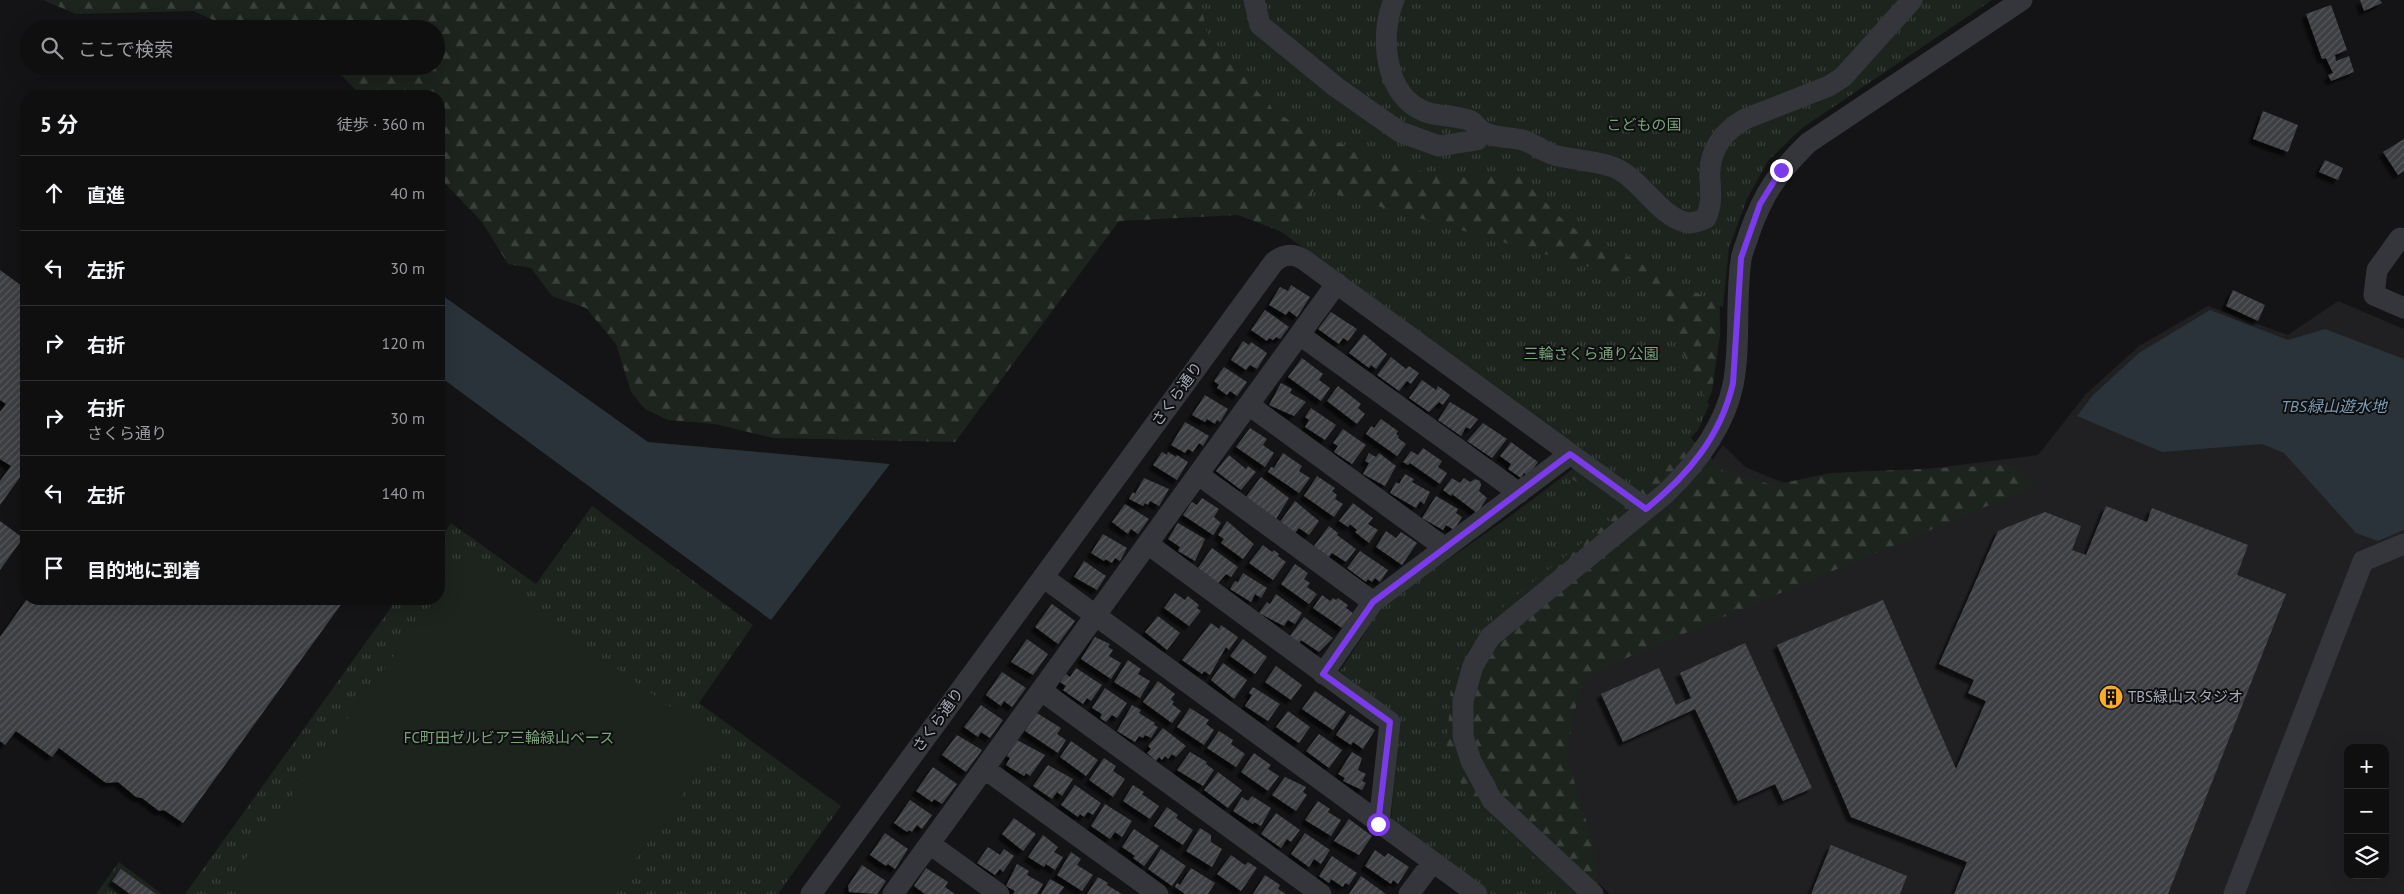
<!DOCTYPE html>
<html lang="ja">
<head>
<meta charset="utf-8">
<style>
  :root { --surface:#0f0f10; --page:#181819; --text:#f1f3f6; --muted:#9b9c9f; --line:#2f2f30 }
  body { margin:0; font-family:"PT Sans","Noto Sans JP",sans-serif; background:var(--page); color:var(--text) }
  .controls { position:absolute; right:15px; bottom:15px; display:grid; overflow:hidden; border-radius:10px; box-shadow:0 5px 20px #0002 }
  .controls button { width:45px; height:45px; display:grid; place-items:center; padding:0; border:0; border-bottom:1px solid var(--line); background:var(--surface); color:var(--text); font:25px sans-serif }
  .stop { position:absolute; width:15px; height:15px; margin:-11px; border:4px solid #7c3aed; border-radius:50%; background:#fff }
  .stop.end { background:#7c3aed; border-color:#fff; box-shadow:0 1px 5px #0008 }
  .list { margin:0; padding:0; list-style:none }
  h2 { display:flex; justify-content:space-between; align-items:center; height:65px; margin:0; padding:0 20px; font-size:21px }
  h2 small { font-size:16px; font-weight:400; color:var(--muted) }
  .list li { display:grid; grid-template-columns:32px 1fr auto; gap:15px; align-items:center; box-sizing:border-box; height:75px; padding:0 20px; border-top:1px solid var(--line) }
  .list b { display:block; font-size:19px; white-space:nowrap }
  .list p { margin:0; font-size:16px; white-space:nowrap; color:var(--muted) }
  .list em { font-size:16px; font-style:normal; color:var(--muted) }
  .icon { flex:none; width:28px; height:28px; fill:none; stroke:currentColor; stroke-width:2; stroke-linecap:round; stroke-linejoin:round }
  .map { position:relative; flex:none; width:2404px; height:894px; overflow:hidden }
  .search { position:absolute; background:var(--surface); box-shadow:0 5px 20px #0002; left:20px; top:20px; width:425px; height:55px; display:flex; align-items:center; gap:12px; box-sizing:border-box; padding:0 18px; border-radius:28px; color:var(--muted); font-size:19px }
  .panel { position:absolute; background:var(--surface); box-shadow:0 5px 20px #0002; left:20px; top:90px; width:425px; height:515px; border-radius:20px }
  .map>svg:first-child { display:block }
  .built { fill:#202023; fill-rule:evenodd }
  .forest { fill:url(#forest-firs) }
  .park { fill:url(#park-tufts) }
  .pitch { fill:#1c241d }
  .water { fill:#2a333a }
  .building { fill:url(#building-hatch); filter:url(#shadow) }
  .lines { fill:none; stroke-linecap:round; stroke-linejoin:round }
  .minor { stroke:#35363b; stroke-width:21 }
  .route { stroke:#7c3aed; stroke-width:6 }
  .labels { text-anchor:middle; stroke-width:4; stroke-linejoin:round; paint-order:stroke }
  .park-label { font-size:15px; fill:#7ba37c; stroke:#0f0f11 }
  .street-label { font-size:15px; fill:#a5abb7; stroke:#0f0f11 }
  .poi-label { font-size:15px; fill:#a5abb7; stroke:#0f0f11; text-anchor:start }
  .water-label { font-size:16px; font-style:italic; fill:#7a9bb4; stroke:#0f0f11 }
</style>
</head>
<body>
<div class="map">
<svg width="2404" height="894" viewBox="0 0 2404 894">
  <defs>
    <pattern id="forest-firs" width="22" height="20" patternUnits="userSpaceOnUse" patternTransform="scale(1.25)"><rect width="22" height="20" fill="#1c241d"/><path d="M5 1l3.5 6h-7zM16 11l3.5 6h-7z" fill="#3a413c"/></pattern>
    <pattern id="park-tufts" width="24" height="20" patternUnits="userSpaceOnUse" patternTransform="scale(1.25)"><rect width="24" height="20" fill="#1c241d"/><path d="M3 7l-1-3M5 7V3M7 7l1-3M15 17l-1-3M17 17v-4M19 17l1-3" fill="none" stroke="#3a413c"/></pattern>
    <pattern id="building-hatch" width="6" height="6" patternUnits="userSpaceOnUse" patternTransform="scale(1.25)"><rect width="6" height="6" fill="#3e3f43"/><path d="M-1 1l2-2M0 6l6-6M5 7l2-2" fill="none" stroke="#57585c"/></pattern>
    <filter id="shadow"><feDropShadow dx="-4.5" dy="4.5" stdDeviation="1" flood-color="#0009"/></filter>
  </defs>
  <rect width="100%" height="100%" fill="#141416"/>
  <path class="built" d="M2338 301 2404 329V894H1610L1503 792 1699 479 1723 445 1745 467 1792 486 2038 455 2086 394 2139 346 2208 306 2288 335ZM2348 748H2385V875H2348Z"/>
  <path class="forest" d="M43 0H1300L1772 132 1719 242 1720 335 1712 391 1697 425 1688 435 1723 471 1773 485 1831 473 2009 465 2037 485 1593 672 1579 691 1566 755 1592 839 1599 894H1498L1391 607 1595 452 1280 231 1238 215 1119 221 955 442 774 438 715 424 668 420 645 409 631 392 616 344 586 308 552 296 531 268 508 264 482 222 439 177V96H362L340 74 322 66H436V29H234L193 11 76 14Z"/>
  <path class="park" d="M1200 0H1992L1802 128 1768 161 1747 199 1729 248 1723 307 1568 225 1519 175 1449 178 1384 162 1316 133 1277 114 1207 33Z
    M1315 188 1649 284 1709 405 1698 430 1674 456 1637 492 1286 235Z
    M1568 476 1611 505 1610 520 1507 603 1475 639 1451 683 1447 746 1464 791 1573 894H1490L1460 875 1391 820 1399 719 1340 671 1384 604Z
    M592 506 753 625 699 703 841 806 778 894H185L397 599H439V541L451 523 536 584Z
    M119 862 162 894H96Z"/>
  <path class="pitch" d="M464 558 720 743 610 894H241L227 884 435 599H439V593Z"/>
  <path class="water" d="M439 293 648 442 890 464 771 620 439 376Z
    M2210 310 2288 340 2325 329 2404 359V530L2378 541 2356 533 2284 453 2262 444 2162 452 2077 416 2093 395 2139 353Z"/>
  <path class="building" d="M2360 0H2380L2382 3 2364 11Z
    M2331 5 2347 50 2335 55 2336 61 2349 56 2354 72 2331 81 2328 75 2333 73 2326 58 2322 59 2306 14Z
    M2263 111 2298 125 2288 152 2253 139Z
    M2404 139V171L2398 175 2383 152Z
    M2325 160 2343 168 2338 180 2319 172Z
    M0 270 26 289V475L23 473 0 505V481L11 466 0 459V412L6 404 0 400Z
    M1291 285 1310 297 1297 317 1289 311 1286 315 1269 305 1280 287 1288 291Z
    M2233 290 2265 305 2258 321 2226 306Z
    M1265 310 1289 327 1280 339 1276 337 1273 340 1269 338 1267 341 1251 330Z
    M1331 312 1357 329 1348 341 1343 338 1339 344 1318 329Z
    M1364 334 1387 354 1376 369 1371 365 1369 368 1349 353Z
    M1243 341 1249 345 1251 342 1267 353 1257 369 1250 365 1246 370 1231 360Z
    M1391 357 1406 369 1409 366 1419 373 1411 384 1407 381 1399 391 1377 375Z
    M1302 358 1323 374 1319 380 1330 388 1321 401 1288 377Z
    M1224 367 1247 382 1237 396 1230 391 1227 395 1217 388 1219 385 1214 381Z
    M1422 380 1436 390 1438 386 1450 395 1443 405 1439 402 1429 412 1409 398Z
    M1281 383 1292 389 1290 393 1306 402 1294 416 1269 405Z
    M1338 386 1361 404 1358 408 1365 414 1357 424 1327 401Z
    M1205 395 1228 409 1220 422 1217 420 1215 424 1207 419 1205 422 1192 415Z
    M1450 402 1478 419 1470 429 1466 427 1461 436 1438 420Z
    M1311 408 1336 425 1325 440 1305 427 1309 420 1305 417Z
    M1381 419 1398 431 1396 434 1399 436 1398 438 1406 444 1397 456 1366 434 1371 426 1374 428Z
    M1185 422 1209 436 1203 446 1199 443 1193 452 1188 449 1185 453 1171 445Z
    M1483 423 1507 439 1492 458 1467 441Z
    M1250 428 1267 439 1263 445 1274 453 1265 467 1236 447Z
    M1343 429 1366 445 1352 464 1334 452 1338 446 1333 443Z
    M1511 442 1538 462 1528 476 1524 473 1521 478 1508 469 1511 464 1500 456Z
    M1423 448 1442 461 1438 467 1447 473 1440 484 1410 463 1408 465 1403 462 1411 451 1418 455Z
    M1162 452 1167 455 1168 452 1176 457 1177 455 1188 462 1177 480 1153 465Z
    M1283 453 1302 466 1299 471 1310 478 1299 493 1268 472 1271 467 1274 468Z
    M1369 453 1376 457 1379 453 1396 466 1385 486 1363 474 1369 463 1365 461Z
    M1229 455 1246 469 1248 466 1256 472 1241 490 1216 471Z
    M1405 474 1414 479 1412 482 1430 492 1424 504 1420 501 1416 508 1390 493 1396 482 1399 484Z
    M1317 476 1335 488 1332 491 1337 495 1335 499 1343 504 1334 517 1304 496Z
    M1261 477 1289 498 1276 519 1246 497Z
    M1144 478 1169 489 1159 506 1150 501 1148 505 1145 503 1143 506 1129 499 1133 492 1135 494Z
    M1452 478 1460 483 1464 478 1470 482 1475 479 1480 481 1481 485 1479 491 1487 498 1477 513 1452 494 1451 496 1443 490Z
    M1436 496 1458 509 1456 513 1462 517 1454 530 1446 525 1443 530 1422 518Z
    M1202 498 1219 509 1214 517 1221 523 1213 535 1183 515 1192 502 1197 505Z
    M1295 501 1319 521 1309 535 1299 528 1295 533 1280 522Z
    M1353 503 1373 518 1368 524 1378 530 1369 543 1355 532 1357 530 1350 524 1348 527 1339 521Z
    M1125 504 1149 519 1138 534 1131 529 1128 534 1112 522Z
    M2106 506 2147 522 2152 508 2248 545 2237 575 2286 594 2168 894H1954L1967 862 1851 817 1777 645 1883 600 1956 769 1986 701 1968 693 1974 680 1939 664 1998 531 2045 512 2081 526 2072 550 2086 555Z
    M0 521 23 538 0 570Z
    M1227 521 1254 544 1243 559 1221 543 1224 539 1218 535Z
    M1178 523 1205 539 1195 561 1178 551 1180 547 1168 539Z
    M1329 526 1338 533 1337 535 1356 549 1346 562 1332 553 1329 557 1314 546Z
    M1386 531 1396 538 1401 532 1417 543 1402 565 1376 547Z
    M1103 534 1127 548 1120 561 1115 558 1112 563 1105 559 1104 561 1091 553Z
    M1263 545 1272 552 1274 550 1279 554 1278 556 1286 562 1273 580 1249 563Z
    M1212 548 1238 567 1231 577 1226 574 1218 583 1198 568Z
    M1360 551 1388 570 1380 582 1375 578 1372 582 1368 579 1366 582 1347 568Z
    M1084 561 1106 576 1097 590 1074 577Z
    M1295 564 1308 573 1304 579 1310 583 1307 587 1317 594 1309 604 1281 584Z
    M1243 573 1267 588 1261 598 1255 594 1251 602 1230 589 1235 581 1238 582Z
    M1175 593 1185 600 1188 596 1199 605 1197 608 1201 611 1189 626 1164 608Z
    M1276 594 1302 613 1295 624 1288 620 1284 626 1259 613 1267 602 1270 604Z
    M1322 595 1330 601 1333 598 1336 600 1338 598 1348 605 1346 608 1353 613 1342 628 1313 608Z
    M27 599H345L183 823 164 810 159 811 142 798 136 797 118 782 106 783 59 748 52 757 16 731 5 745 0 741V637Z
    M1052 604 1075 621 1058 644 1035 627Z
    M1158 616 1180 633 1167 650 1145 632Z
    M1304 617 1333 638 1319 652 1301 640 1299 643 1290 636Z
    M1211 623 1219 629 1221 625 1238 637 1229 650 1226 647 1210 675 1204 671 1202 674 1182 660Z
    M1095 637 1110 644 1108 647 1113 650 1109 656 1121 663 1111 679 1081 659Z
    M1027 639 1048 654 1033 675 1011 662Z
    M1243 639 1267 657 1255 674 1230 656Z
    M1745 643 1812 788 1783 801 1775 784 1738 801 1695 709 1623 742 1601 694 1659 668 1676 705 1691 698 1680 673Z
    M1128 660 1141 669 1138 674 1150 681 1140 698 1114 682Z
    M1223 663 1247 680 1234 699 1211 680Z
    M1276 666 1302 685 1291 700 1265 682Z
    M1076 668 1102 685 1091 701 1087 698 1083 704 1063 690 1066 686 1060 682 1066 674 1070 677Z
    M1002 672 1026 688 1012 707 1004 701 1001 706 986 695Z
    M1158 681 1175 694 1171 699 1174 702 1172 704 1181 711 1172 723 1143 702Z
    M1253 687 1280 704 1268 721 1245 706 1252 695 1249 693Z
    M1105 688 1127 703 1117 718 1112 715 1106 722 1100 718 1102 714 1092 708Z
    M1315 691 1346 712 1333 730 1302 709Z
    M981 705 1003 720 990 738 981 732 978 737 964 727Z
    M1132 705 1141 710 1139 713 1155 723 1154 725 1158 727 1151 738 1145 735 1143 738 1139 736 1135 742 1117 731Z
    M1190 708 1209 720 1206 724 1214 730 1204 745 1177 727Z
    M1288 711 1310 727 1299 743 1276 727Z
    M1037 713 1061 728 1057 734 1066 740 1058 753 1025 731Z
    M1350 714 1375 730 1363 749 1353 742 1351 745 1336 735Z
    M1163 728 1186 746 1176 757 1172 754 1168 759 1165 756 1162 760 1159 757 1156 761 1147 753 1151 749 1148 746Z
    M1219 731 1233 740 1231 744 1245 754 1236 767 1207 748Z
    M1319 734 1342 750 1329 768 1306 751Z
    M957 735 982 750 966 772 942 755Z
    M1017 740 1045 755 1030 776 1026 773 1024 776 1006 765 1010 758 1007 756Z
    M1071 741 1098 760 1086 776 1060 757Z
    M1190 752 1207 762 1206 764 1214 770 1203 786 1177 770Z
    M1352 752 1362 758 1358 770 1366 774 1362 781 1366 783 1362 790 1343 781 1345 778 1338 774Z
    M1254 753 1271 765 1268 769 1279 776 1268 791 1241 772Z
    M1104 758 1116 766 1113 771 1125 779 1113 797 1089 780Z
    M1048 765 1073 779 1062 796 1057 792 1052 799 1033 786Z
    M933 767 957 784 942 804 934 799 932 802 916 791Z
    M1218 772 1242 790 1228 808 1204 790Z
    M1285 777 1306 787 1303 792 1307 795 1296 811 1272 795Z
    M1075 785 1101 803 1093 815 1088 812 1084 817 1080 814 1078 817 1061 805Z
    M1133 785 1144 792 1142 794 1159 806 1150 819 1123 801Z
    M1252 796 1271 808 1261 826 1254 822 1253 824 1233 811 1242 797 1248 801Z
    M910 800 932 815 922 829 917 825 912 832 909 830 907 832 894 823Z
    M1318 801 1330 809 1328 812 1341 820 1331 836 1305 820Z
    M1105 804 1132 821 1122 837 1115 832 1110 839 1091 826Z
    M1167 807 1178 815 1176 818 1193 830 1183 845 1154 826Z
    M1276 813 1300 830 1291 842 1287 839 1281 848 1261 834Z
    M1014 818 1036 834 1023 851 1002 834Z
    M1349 819 1372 836 1359 855 1334 841Z
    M1200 828 1211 835V842L1222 849 1212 867 1186 851Z
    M1134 829 1159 846 1144 866 1133 858 1135 856 1122 847Z
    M885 833 908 849 895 869 888 864 886 866 870 855Z
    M1305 833 1330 850 1321 864 1314 859 1309 867 1291 854Z
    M1043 835 1058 847 1054 852 1063 857 1055 870 1046 864 1044 867 1028 857Z
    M1831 845 1907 876 1900 894H1811Z
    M988 847 1000 855 1004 849 1014 856 1003 872 1000 869 995 875 977 863Z
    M1161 849 1186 866 1172 886 1148 869Z
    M1375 850 1385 857 1388 853 1409 867 1398 884 1393 880 1391 884 1365 866Z
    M1071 852 1081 859 1077 865 1093 875 1082 891 1057 875Z
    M1231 855 1245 865 1248 862 1257 868 1241 891 1217 874Z
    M1332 856 1357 873 1349 885 1345 883 1343 887 1331 879 1329 883 1319 876Z
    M1017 864 1029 871 1027 875 1043 884 1037 894H1013L1015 891 1006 886Z
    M862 865 886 881 877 894 849 892 848 886Z
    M926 868 948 882 945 887 955 894H925L914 886Z
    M1191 868 1215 883 1208 894H1185L1175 887 1177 883 1180 885Z
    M121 869 156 894H130L112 881Z
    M1265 875 1280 885 1278 889 1286 894H1253Z
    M1361 876 1386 894H1349Z
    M1098 877 1108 883 1107 885 1122 894H1087Z
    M1050 879 1064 887 1059 894H1041Z"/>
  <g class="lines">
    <path class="minor" d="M1254 0 1260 25 1336 87 1400 132 1439 146 1477 140 1482 132
      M1394 0C1379 35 1384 97 1426 112 1440 117 1457 115 1471 121 1475 123 1478 129 1482 131 1493 138 1511 137 1523 140 1534 144 1543 151 1554 155 1572 160 1592 160 1610 166 1638 174 1658 216 1685 222 1692 224 1700 221 1706 218 1712 204 1711 194 1710 179 1708 152 1722 132 1745 119L1829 86 1843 77 1912 0
      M2400 238 2377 270 2374 295 2404 308
      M1300 335 1519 493
      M1249 405 1445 548
      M1199 475 1373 602
      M1148 544 1390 722 1379 824
      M1043 577 1477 894
      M1323 674 1373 602 1570 454
      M1042 691 1321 894
      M985 769 1158 894
      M930 844 999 894
      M811 894 1274 262C1285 253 1295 253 1307 262L1646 509
      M893 894 1337 283
      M1409 894 1432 863
      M1593 894 1492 800 1471 761 1463 736V701L1473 666 1490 637 1665 494C1696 464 1724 428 1733 385 1741 345 1735 301 1741 260 1742 251 1747 242 1749 234 1764 192 1777 174 1808 143L2022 0
      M2234 894 2363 561 2404 544"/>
  </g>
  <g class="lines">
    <path class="route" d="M1378 824 1390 722 1323 674 1373 602 1570 454 1646 509C1688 475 1721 436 1733 383L1741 258 1760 204 1781 170"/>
  </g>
  <defs>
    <symbol id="building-disc" viewBox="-11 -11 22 22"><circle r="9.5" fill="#faac28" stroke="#0f0f11"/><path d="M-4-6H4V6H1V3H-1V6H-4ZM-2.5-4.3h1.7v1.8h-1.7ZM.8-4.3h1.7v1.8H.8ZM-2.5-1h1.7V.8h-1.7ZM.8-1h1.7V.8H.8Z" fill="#111"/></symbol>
  </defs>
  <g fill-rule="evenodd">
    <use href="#building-disc" x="2097" y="683" width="28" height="28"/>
  </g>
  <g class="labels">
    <g class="park-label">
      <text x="1644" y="130">こどもの国</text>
      <text x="1591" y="359">三輪さくら通り公園</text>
      <text x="509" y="743">FC町田ゼルビア三輪緑山ベース</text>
    </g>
    <g class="street-label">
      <text transform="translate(1177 394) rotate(-54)" y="5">さくら通り</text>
      <text transform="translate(938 720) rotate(-54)" y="5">さくら通り</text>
    </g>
    <g class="poi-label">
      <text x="2128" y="702">TBS緑山スタジオ</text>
    </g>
    <g class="water-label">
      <text x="2334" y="412">TBS緑山遊水地</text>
    </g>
  </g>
</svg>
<div class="controls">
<button>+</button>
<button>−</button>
<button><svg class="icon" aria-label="layers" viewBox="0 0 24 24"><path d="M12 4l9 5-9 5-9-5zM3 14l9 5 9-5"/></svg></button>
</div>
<div class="stop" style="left:1378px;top:824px"></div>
<div class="stop end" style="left:1781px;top:170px"></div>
<div class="search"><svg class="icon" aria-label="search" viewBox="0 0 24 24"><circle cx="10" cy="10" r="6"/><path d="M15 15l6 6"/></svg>ここで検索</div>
<section class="panel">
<h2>5 分<small>徒歩 · 360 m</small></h2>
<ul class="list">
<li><svg class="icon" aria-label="ahead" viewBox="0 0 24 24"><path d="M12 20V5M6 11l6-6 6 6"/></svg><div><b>直進</b></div><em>40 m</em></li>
<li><svg class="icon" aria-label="left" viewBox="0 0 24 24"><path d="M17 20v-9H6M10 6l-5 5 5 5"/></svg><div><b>左折</b></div><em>30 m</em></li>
<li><svg class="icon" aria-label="right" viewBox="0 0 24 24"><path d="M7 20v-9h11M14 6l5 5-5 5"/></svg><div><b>右折</b></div><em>120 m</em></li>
<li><svg class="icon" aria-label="right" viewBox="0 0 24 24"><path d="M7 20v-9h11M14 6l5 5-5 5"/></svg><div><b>右折</b><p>さくら通り</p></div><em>30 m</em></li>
<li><svg class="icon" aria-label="left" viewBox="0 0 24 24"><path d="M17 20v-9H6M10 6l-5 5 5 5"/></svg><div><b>左折</b></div><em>140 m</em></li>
<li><svg class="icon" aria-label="arrive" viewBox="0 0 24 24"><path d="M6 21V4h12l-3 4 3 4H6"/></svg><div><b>目的地に到着</b></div></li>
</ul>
</section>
</div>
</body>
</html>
